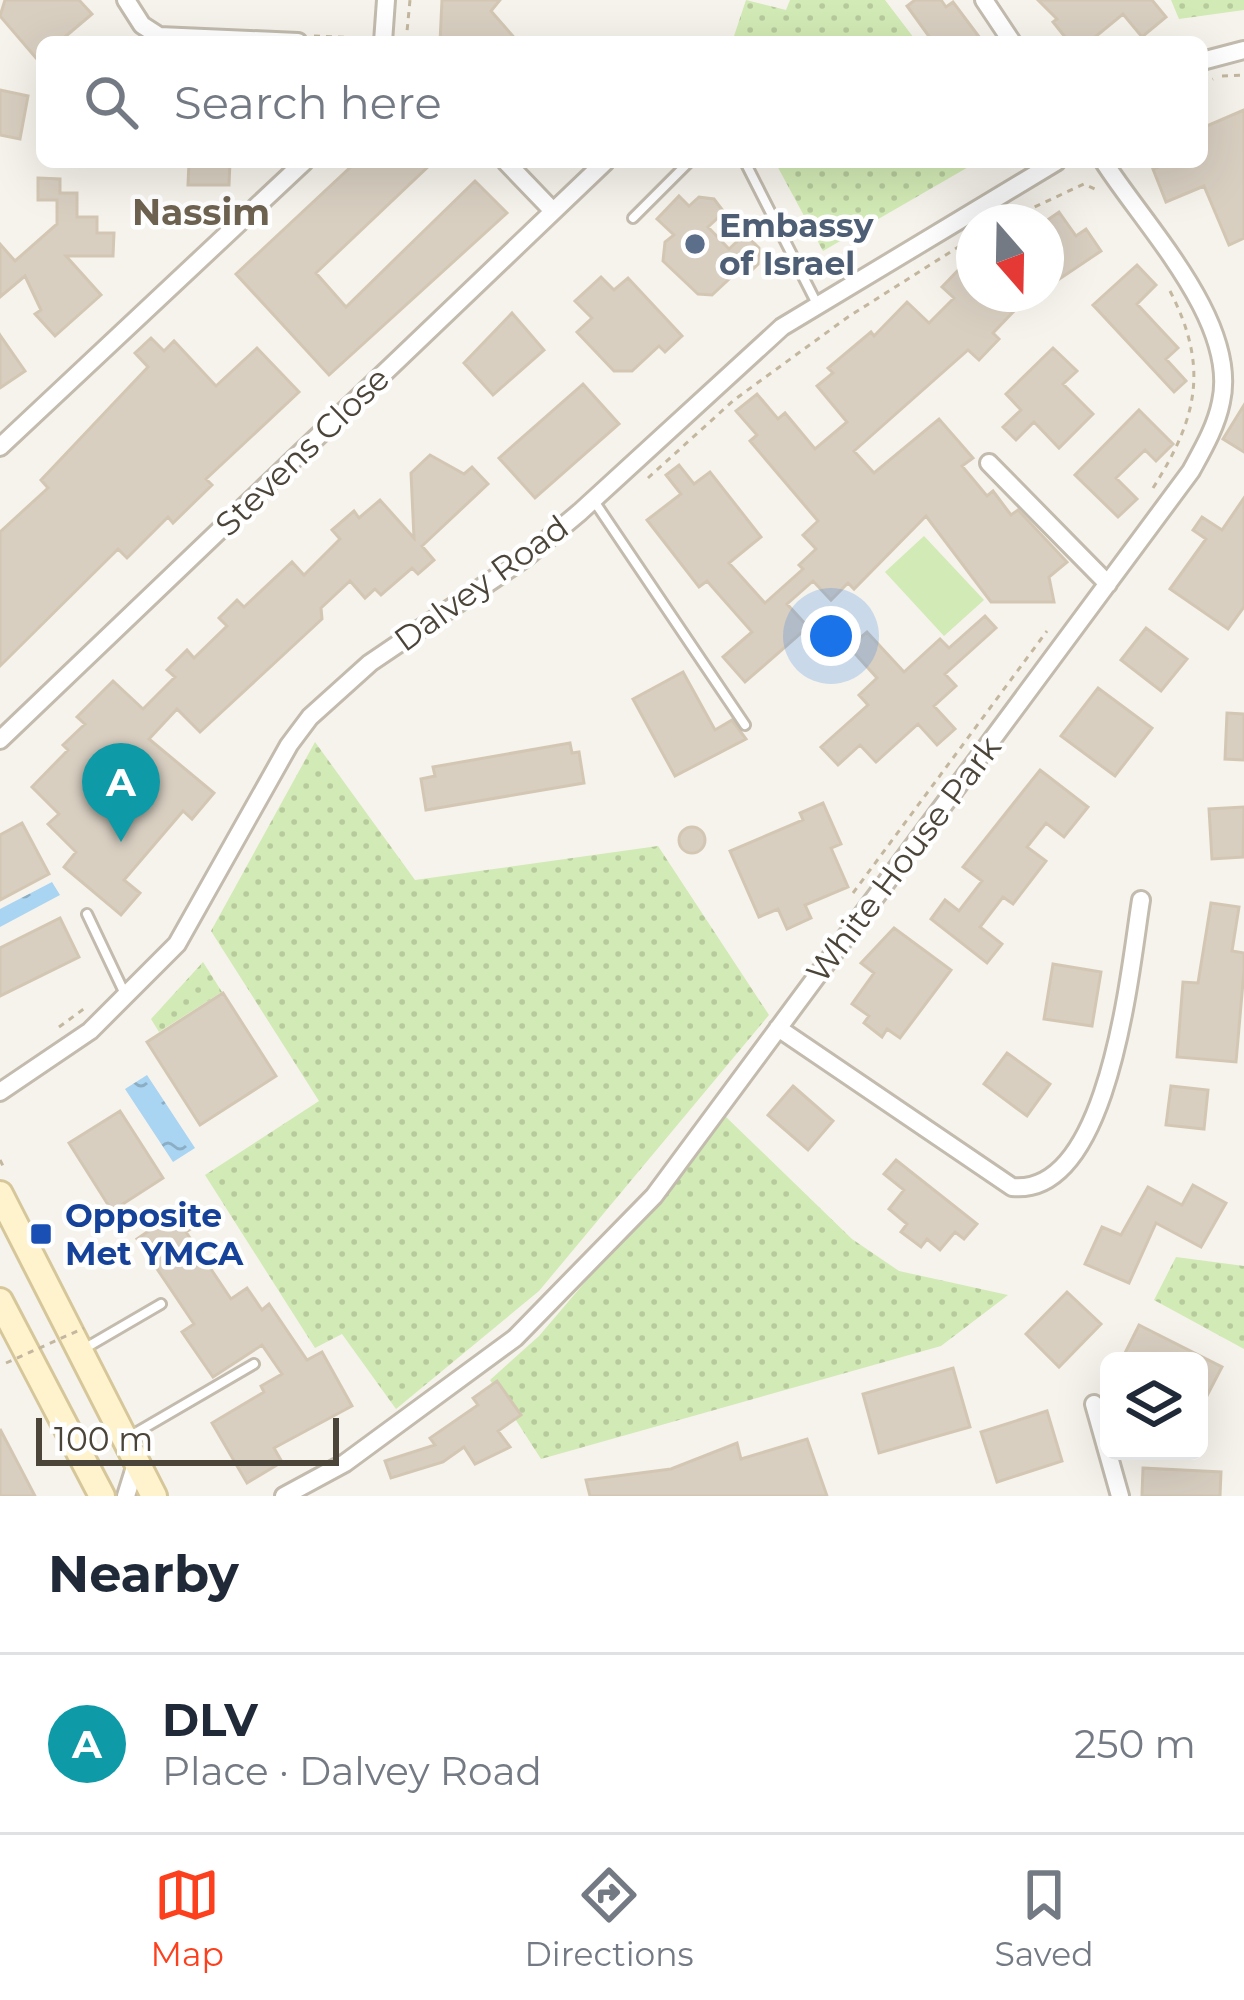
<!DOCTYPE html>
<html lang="en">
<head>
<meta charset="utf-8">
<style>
  :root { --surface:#fff; --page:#f2f2f3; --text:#1f2937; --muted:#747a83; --line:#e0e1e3; --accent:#fc3f1d }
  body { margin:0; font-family:Montserrat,sans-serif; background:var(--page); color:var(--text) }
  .controls { position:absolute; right:36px; bottom:36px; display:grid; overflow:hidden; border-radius:18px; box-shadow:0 12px 48px #0002 }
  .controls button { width:108px; height:108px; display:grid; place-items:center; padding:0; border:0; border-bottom:3px solid var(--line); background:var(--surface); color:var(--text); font:60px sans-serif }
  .compass { position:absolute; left:956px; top:204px; width:108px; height:108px; border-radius:50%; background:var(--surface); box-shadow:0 12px 48px #0002; rotate:160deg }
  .scale { position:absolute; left:36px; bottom:30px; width:303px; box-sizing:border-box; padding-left:12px; border:6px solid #4b4439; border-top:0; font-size:33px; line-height:42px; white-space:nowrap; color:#4b4439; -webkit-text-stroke:9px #fff; paint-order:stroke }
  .you { position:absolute; left:831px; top:636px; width:42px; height:42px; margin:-30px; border:9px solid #fff; border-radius:50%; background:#1a73e8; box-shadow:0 0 0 18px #1a73e833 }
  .badge { display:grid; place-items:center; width:78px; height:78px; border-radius:50%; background:var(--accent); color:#fff; font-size:39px; font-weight:700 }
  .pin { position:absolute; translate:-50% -99px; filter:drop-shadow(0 3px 6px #0008) }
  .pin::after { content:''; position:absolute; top:63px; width:42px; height:36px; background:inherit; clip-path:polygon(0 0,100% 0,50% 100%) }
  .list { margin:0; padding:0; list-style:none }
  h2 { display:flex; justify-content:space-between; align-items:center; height:156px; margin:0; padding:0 48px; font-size:51px }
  h2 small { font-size:39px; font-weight:400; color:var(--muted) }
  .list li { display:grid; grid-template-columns:78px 1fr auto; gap:36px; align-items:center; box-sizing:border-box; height:180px; padding:0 48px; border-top:3px solid var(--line) }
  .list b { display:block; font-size:45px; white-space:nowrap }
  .list p { margin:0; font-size:39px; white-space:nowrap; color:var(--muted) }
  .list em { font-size:39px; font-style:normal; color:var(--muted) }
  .icon { flex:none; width:66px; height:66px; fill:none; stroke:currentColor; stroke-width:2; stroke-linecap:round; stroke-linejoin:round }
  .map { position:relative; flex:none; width:1244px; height:1496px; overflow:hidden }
  .search { position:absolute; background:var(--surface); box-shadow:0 12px 48px #0002; left:36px; right:36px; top:36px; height:132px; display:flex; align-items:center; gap:30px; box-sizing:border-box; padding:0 42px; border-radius:18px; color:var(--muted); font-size:45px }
  .sheet { height:336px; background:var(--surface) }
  nav { display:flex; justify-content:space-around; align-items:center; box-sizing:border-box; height:168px; border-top:3px solid var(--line); background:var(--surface); font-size:33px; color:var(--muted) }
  nav a { display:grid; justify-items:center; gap:6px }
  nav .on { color:var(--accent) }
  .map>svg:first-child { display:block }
  .grass { fill:url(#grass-dots) }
  .park { fill:#d2eab5 }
  .water { fill:url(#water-ripples) }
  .building { fill:#d8cfc1; stroke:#d3c7b4; stroke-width:3 }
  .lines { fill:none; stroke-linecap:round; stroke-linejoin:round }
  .lane-casing { stroke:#c2bbae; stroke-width:14 }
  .street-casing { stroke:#c2bbae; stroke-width:22 }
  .secondary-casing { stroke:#d6c79b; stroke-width:30 }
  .path { stroke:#c4b79f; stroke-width:3; stroke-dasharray:6 6; stroke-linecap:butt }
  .lane { stroke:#fff; stroke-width:8 }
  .street { stroke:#fff; stroke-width:16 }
  .secondary { stroke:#fff3cd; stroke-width:24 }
  .path-bridge { stroke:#c4b79f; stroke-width:3; stroke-dasharray:6 6; stroke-linecap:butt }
  .service-dot { fill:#5c6f8a; stroke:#fff; stroke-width:4.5 }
  .transit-dot { fill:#1a4fb4; stroke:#fff; stroke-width:4.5 }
  .labels { text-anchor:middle; stroke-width:9; stroke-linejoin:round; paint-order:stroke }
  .service-label { font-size:33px; font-weight:bold; fill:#4e5e75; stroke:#fff; text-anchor:start }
  .street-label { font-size:33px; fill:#4b4439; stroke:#fff }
  .transit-label { font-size:33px; font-weight:bold; fill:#164399; stroke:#fff; text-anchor:start }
  .neighbourhood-label { font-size:36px; font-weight:bold; fill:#6e6250; stroke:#fff }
</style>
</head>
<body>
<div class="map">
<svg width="1244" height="1496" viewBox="0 0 1244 1496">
  <defs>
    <pattern id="grass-dots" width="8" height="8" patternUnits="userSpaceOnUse" patternTransform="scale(3)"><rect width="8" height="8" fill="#d2eab5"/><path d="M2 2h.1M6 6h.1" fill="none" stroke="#b6ca9c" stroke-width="1.8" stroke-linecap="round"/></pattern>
    <pattern id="water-ripples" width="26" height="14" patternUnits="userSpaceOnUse" patternTransform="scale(3)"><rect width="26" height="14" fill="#a9d4f2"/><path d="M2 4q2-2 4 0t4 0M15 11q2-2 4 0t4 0" fill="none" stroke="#8caec5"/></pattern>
  </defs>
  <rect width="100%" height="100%" fill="#f6f3ec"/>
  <path class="grass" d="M746 0 786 10 790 0H885L917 42H732Z
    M1171 0H1244V10L1179 19Z
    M775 162H977L823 251Z
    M315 742 415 880 658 846 769 1015 539 1291 396 1409 342 1334 315 1348 205 1175 319 1101 211 931Z
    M203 962 222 992 159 1032 151 1019Z
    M726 1117 852 1239 899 1271 1008 1295 941 1346 541 1459 490 1380 539 1336Z
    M1176 1257 1244 1266V1349L1154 1300Z"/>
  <path class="park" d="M924 536 984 600 944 636 885 572Z"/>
  <path class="water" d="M52 882 60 895 0 927V909Z
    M147 1075 195 1148 173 1162 125 1089Z"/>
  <path class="building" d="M5 0H79L92 14 59 42H42V65L0 16Z
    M442 0H500L491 11 518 42H440Z
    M915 0H941L946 7 953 2 983 42H933L907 6Z
    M1038 0H1152L1166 17 1142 37 1123 14 1089 42H1069L1053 22 1057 19Z
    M0 90 28 96 20 139 0 135Z
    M1244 110V238L1229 245 1204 186 1166 202 1153 169 1171 162H1202V128Z
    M189 162H230L229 185H188Z
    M356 162H433L316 273 346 307 475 181 507 213 329 375 236 274Z
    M38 178 60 179V193H77V217H97V233H114L113 256H66L101 295 55 336 35 314 41 310 25 276 0 297V244L15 261 57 224V200H38Z
    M679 196 689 206 699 197 714 199 724 212 708 227 729 249 745 234 759 248 758 264 748 274 741 268 712 295 698 294 663 261 665 242 674 235 657 219Z
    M1059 212 1076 236 1086 229 1101 251 1046 288V221Z
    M964 264 974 273V294H996L1014 311 993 333 999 339 979 360 968 350 854 451 874 473 939 419 973 458 962 466 987 496 993 491 1011 515 1018 510 1067 562 1049 577 1054 602H991L926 516 854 589 848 583 831 600 813 581 787 604 808 627 745 682 723 657 752 632 707 581 699 587 647 520 681 494 666 475 679 465 694 484 710 472 761 537 729 563 765 603 803 569 799 565 816 549 803 535 818 521 750 441 757 435 736 411 757 394 778 419 785 413 815 449 847 422 817 386 833 373 828 368 871 332 874 336 907 302 929 323 954 298 942 287Z
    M1137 265 1156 285 1137 304 1178 348 1166 359 1186 381 1174 392 1093 305Z
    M601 277 614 290 628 278 682 336 665 352 659 346 632 371H614L577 332 592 318 575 301Z
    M512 313 544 350 493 395 464 363Z
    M0 335 25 371 0 388Z
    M151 338 164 351 174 341 216 386 257 348 299 392 206 479 212 485 173 523 168 517 127 558 118 549 0 666V532L48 488 41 480 148 367 135 353Z
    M1053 348 1077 371 1063 384 1093 414 1059 448 1034 422 1016 440 1003 427 1021 410 1006 394Z
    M583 384 619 424 535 498 499 458Z
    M1244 405V452L1223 439Z
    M1139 410 1173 444 1156 461 1145 450 1116 478 1137 499 1118 517 1075 475Z
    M430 455 464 474 472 467 488 484 422 546 434 560 418 574 412 568 381 595 375 589 365 598 350 581 321 608 322 619 200 732 177 709 149 739 214 793 192 819 183 811 124 880 140 893 121 915 64 867 76 852 48 824 59 814 32 787 68 750 63 745 85 724 77 717 113 681 143 709 175 677 167 670 187 650 194 658 227 626 219 618 237 600 244 607 292 562 304 575 340 539 332 530 354 511 359 518 380 500 414 538 411 473Z
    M1244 498V607L1228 629 1170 589 1206 539 1193 530 1202 517 1222 530Z
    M985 616 996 628 945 674 956 686 934 706 955 729 937 745 918 724 876 762 860 745 838 765 821 747 868 705 859 695 877 678 849 647 867 632 904 672 940 639 949 648Z
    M1146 628 1187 659 1161 691 1121 660Z
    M683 672 715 730 732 720 746 739 675 776 633 699Z
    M1098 688 1152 728 1115 776 1061 736Z
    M1227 713 1244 714V760L1225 759Z
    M570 743 572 753 579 752 584 783 426 810 421 779 435 776 433 767Z
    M1040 770 1088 807 1064 837 1046 823 1027 847 1046 861 1013 904 1003 897 980 927 1002 944 987 963 931 919 945 900 959 911 982 881 963 867Z
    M823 803 841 844 831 848 848 887 805 905 811 918 787 929 778 909 759 917 730 851 803 820 800 813Z
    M1244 807 1243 857 1212 859 1209 809Z
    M22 823 49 874 0 900V835Z
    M679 840a13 13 0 1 1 26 0a13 13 0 1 1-26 0Z
    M1211 903 1239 907 1232 951 1244 953V971L1236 1062 1177 1057 1183 982 1198 983Z
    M60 918 79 957 0 996V948Z
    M894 928 951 970 900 1038 887 1029 882 1037 864 1023 869 1016 852 1004 874 973 861 963Z
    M1053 964 1101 972 1092 1026 1044 1019Z
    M223 993 276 1076 200 1125 147 1042Z
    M1007 1053 1050 1084 1027 1116 984 1084Z
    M793 1086 833 1121 808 1150 768 1115Z
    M1171 1086 1208 1090 1204 1129 1166 1125Z
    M120 1111 163 1178 112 1211 69 1143Z
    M896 1160 977 1224 964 1239 955 1232 940 1250 927 1239 921 1247 901 1232 907 1224 889 1209 904 1190 884 1174Z
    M1193 1185 1226 1203 1201 1247 1156 1223 1129 1283 1085 1264 1102 1227 1121 1235 1148 1187 1182 1205Z
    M184 1207 196 1225 186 1232 231 1299 247 1288 262 1310 269 1304 307 1360 322 1352 352 1406 274 1448 282 1462 247 1483 212 1423 264 1392 261 1386 282 1374 262 1345 213 1377 182 1332 194 1324 137 1239Z
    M1067 1292 1101 1324 1059 1367 1026 1334Z
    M1139 1325 1222 1367 1199 1411V1361H1121Z
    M953 1368 970 1427 879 1453 863 1394Z
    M497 1381 521 1415 498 1431 510 1447 475 1464 464 1447 443 1462 391 1478 385 1461 435 1445 430 1438 478 1405 473 1398Z
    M1047 1411 1062 1461 997 1482 981 1432Z
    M0 1429 35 1496H0Z
    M807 1439 827 1496H590L586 1480 671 1469 737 1443 741 1459Z
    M1143 1468 1221 1472 1220 1496H1142Z"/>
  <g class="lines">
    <defs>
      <path id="lane" d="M745 162 816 302
        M633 218 689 162
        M594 501 745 725
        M87 914 125 994
        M82 1350 161 1304
        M127 1438 254 1364"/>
      <path id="street" d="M126 0 142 25 159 36 298 42
        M984 0 1012 42
        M383 42 386 0
        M1202 61 1244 50
        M506 162 553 211
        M0 447 304 162
        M989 463 1108 584
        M0 740 605 162
        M778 1028 1012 1187C1110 1197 1130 968 1141 900
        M0 1092 90 1031 177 944 289 745 310 717 370 663 525 558 580 512 782 327 1056 162
        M1094 1404 1120 1496
        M126 1496 136 1464
        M284 1496 345 1463 515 1338 654 1196 1191 471C1203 449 1216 427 1221 402 1239 322 1144 225 1104 162"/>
      <path id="secondary" d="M0 1194 154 1496
        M0 1301 102 1496"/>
    </defs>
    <use href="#lane" class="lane-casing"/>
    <use href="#street" class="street-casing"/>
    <use href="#secondary" class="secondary-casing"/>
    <path class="path" d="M314 36 365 38
      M406 42 410 0
      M1222 76 1244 75
      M1202 85 1213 79
      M1002 222 1084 184 1099 191
      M648 478 734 400 848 317 974 237
      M1153 488C1198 417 1209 367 1170 291
      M853 893 1047 631
      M59 1027 85 1008
      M0 1160 5 1170"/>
    <use href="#lane" class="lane"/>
    <use href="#street" class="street"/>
    <use href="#secondary" class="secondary"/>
    <path class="path-bridge" d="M6 1363 84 1328"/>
  </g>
  <circle class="service-dot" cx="695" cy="244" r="12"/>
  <rect class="transit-dot" x="29" y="1222" width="24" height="24" rx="6"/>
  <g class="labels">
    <g class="service-label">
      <text x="719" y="237">Embassy<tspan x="719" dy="38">of Israel</tspan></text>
    </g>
    <g class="street-label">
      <text transform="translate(302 451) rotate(-44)" y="12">Stevens Close</text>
      <text transform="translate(481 583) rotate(-36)" y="12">Dalvey Road</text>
      <text transform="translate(903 859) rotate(-53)" y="12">White House Park</text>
    </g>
    <g class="transit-label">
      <text x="65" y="1227">Opposite<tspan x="65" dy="38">Met YMCA</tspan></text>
    </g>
    <g class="neighbourhood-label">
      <text x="201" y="225">Nassim</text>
    </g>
  </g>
</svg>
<div class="controls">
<button><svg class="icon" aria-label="layers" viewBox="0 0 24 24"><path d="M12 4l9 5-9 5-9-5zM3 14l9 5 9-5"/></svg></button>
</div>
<svg class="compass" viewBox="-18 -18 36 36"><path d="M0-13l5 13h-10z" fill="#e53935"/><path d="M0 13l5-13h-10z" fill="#747a83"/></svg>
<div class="scale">100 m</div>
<div class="you"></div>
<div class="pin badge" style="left:121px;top:842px;background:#0f9aa8">A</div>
<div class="search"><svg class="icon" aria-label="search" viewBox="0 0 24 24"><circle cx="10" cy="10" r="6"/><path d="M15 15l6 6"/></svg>Search here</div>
</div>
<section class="sheet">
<h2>Nearby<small></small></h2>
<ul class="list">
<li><span class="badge" style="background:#0f9aa8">A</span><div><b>DLV</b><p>Place · Dalvey Road</p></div><em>250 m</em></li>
</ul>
</section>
<nav>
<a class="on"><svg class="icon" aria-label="map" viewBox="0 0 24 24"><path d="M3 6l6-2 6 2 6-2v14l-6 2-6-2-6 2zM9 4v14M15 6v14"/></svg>Map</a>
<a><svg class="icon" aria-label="directions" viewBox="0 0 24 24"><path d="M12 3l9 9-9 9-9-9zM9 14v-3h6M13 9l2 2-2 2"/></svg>Directions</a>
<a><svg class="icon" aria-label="saved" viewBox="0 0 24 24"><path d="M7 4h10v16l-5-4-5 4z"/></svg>Saved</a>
</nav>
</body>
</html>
